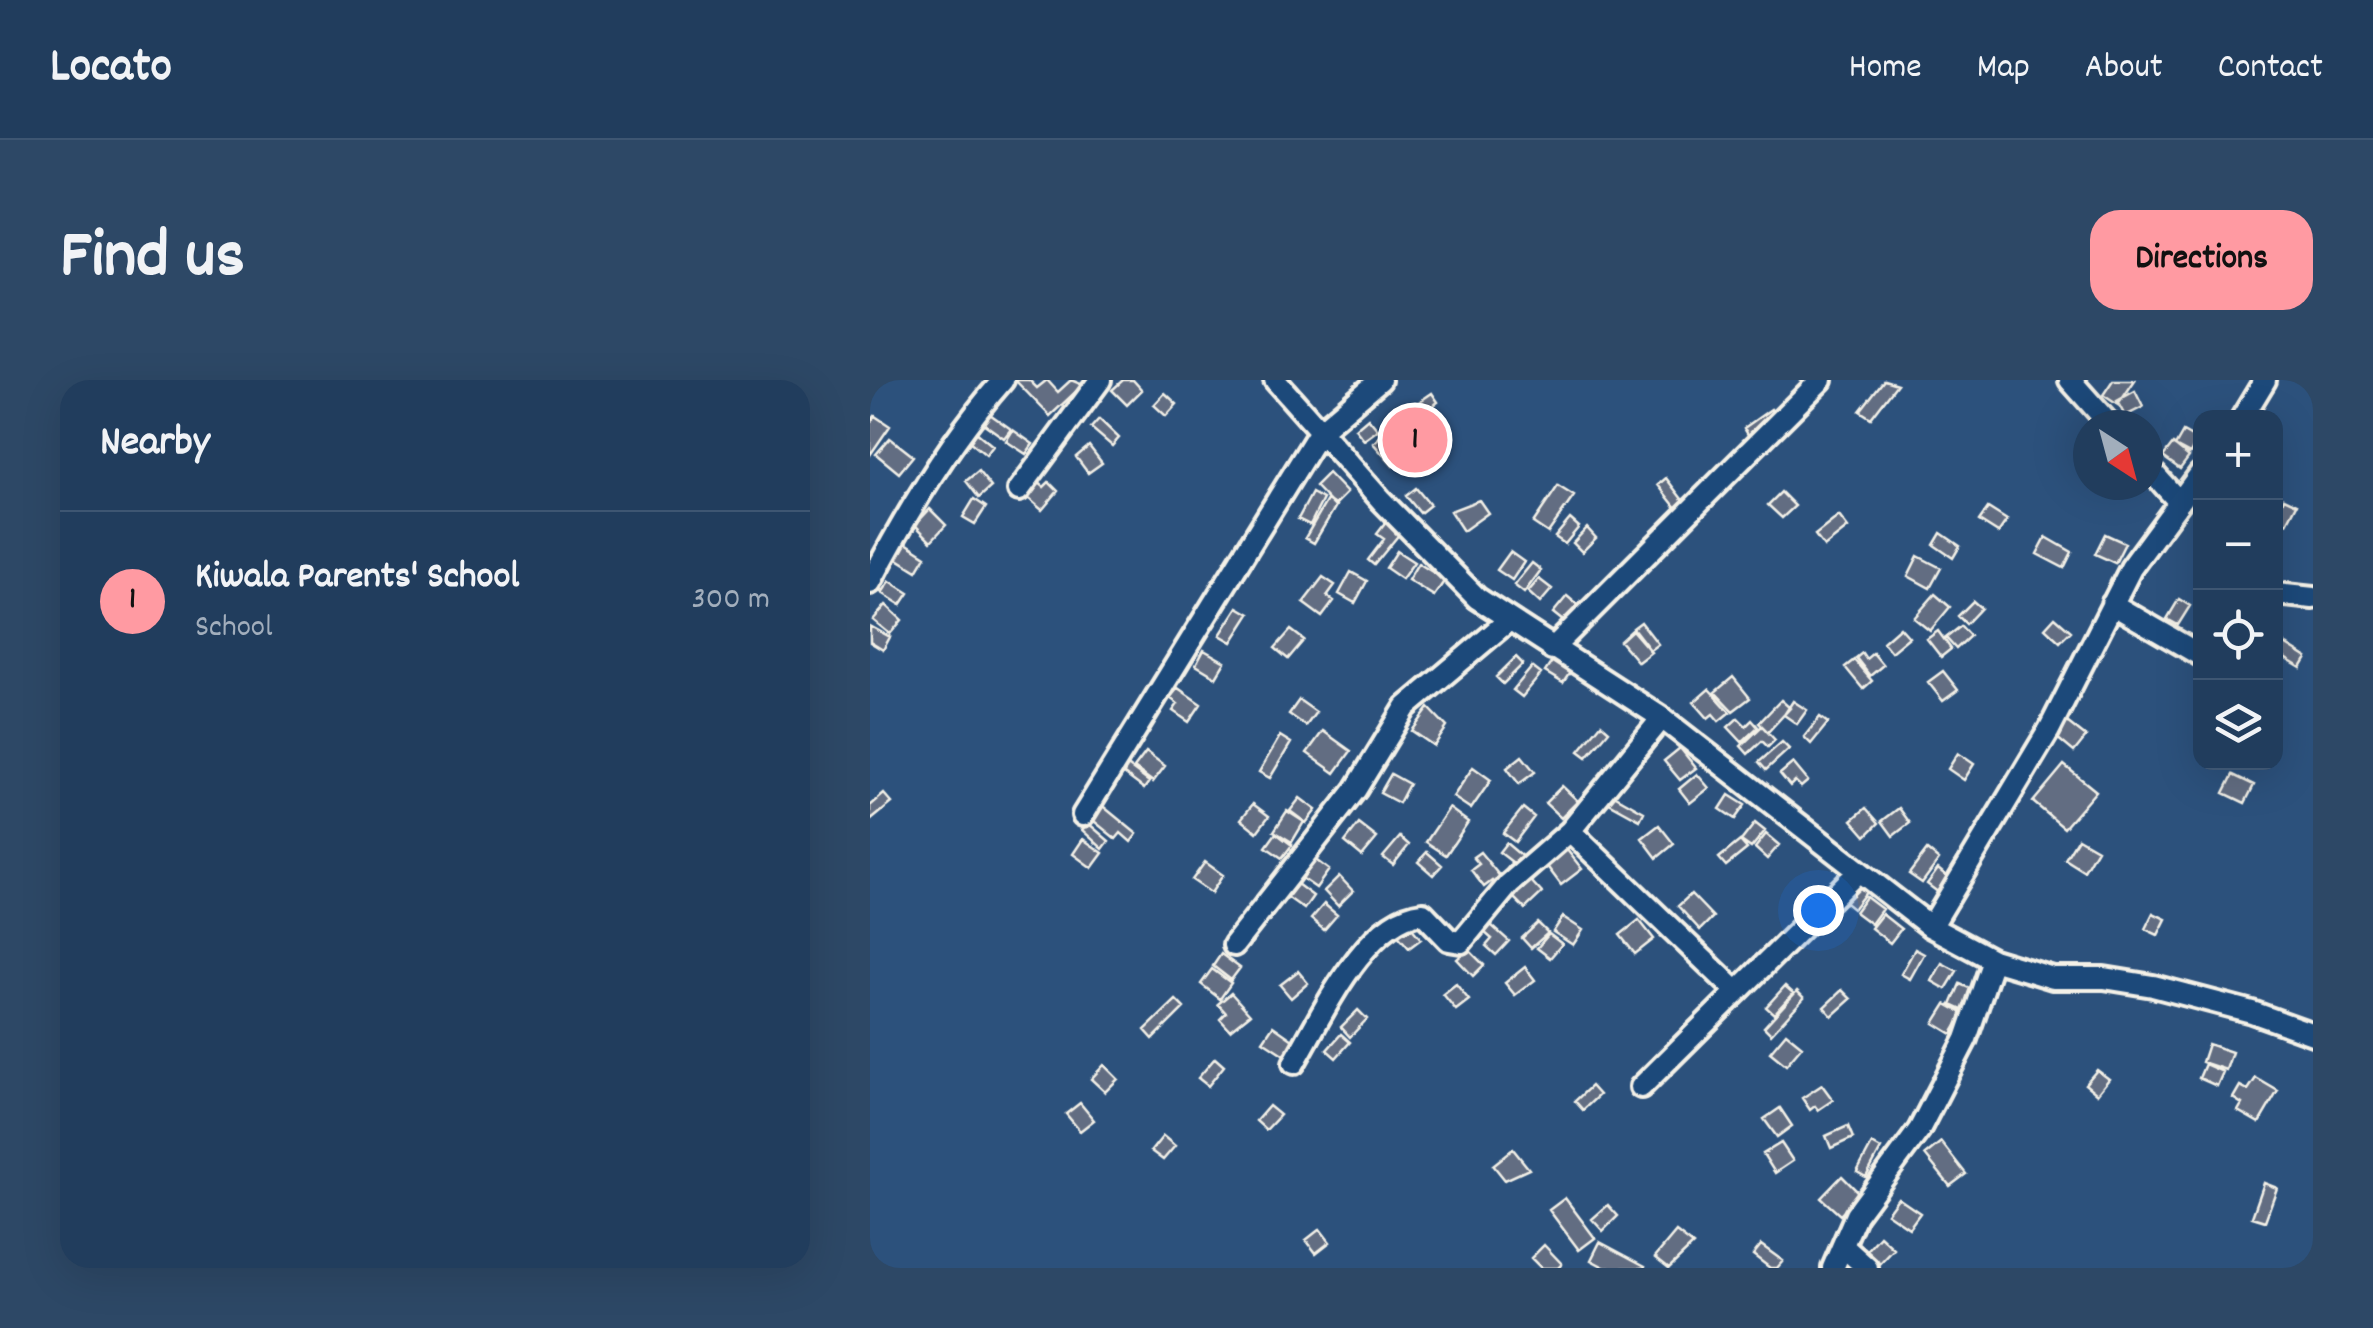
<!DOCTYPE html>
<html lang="en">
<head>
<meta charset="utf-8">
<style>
  :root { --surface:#213d5d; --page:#2d4866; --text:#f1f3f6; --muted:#a2aebc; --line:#3e5672; --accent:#ff9aa2 }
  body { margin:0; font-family:Dekko,sans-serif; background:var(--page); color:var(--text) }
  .controls { position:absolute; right:30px; top:30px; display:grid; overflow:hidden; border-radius:20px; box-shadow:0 10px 40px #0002 }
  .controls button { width:90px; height:90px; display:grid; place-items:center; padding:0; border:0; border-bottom:2px solid var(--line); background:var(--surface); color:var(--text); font:50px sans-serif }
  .compass { position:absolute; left:1203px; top:30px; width:90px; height:90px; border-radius:50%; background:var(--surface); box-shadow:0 10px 40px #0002; rotate:144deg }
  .you { position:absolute; left:948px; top:530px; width:35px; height:35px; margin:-25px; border:8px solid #fff; border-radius:50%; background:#1a73e8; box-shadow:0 0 0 15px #1a73e833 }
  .badge { display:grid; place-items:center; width:65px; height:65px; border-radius:50%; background:var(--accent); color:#111; font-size:32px; font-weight:700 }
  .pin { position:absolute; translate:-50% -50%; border:5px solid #fff; box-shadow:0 2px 10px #0006 }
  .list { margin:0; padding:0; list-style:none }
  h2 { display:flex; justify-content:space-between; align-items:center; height:130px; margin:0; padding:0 40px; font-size:42px }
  h2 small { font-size:32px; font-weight:400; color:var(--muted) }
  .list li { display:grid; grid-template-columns:65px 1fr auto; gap:30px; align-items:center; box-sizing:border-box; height:180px; padding:0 40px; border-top:2px solid var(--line) }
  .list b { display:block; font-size:38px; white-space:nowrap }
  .list p { margin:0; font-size:32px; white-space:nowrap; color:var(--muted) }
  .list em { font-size:32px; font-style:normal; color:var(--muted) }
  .icon { flex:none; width:55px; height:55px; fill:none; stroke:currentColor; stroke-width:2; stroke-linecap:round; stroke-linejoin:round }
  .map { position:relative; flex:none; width:1443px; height:888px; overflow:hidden; border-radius:30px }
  header { display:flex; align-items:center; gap:60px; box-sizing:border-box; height:140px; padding:0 50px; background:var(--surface); border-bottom:2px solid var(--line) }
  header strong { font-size:48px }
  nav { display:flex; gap:55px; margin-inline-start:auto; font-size:35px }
  .intro { display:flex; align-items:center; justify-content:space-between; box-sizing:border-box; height:240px; padding:0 60px }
  h1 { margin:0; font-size:70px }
  .button { padding:25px 45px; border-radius:30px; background:var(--accent); color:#111; font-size:35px; font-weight:700 }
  main { display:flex; gap:60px; padding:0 60px }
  aside { flex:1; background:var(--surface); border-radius:30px; box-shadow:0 10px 40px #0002 }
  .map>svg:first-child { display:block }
  .building { fill:#626d82; stroke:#f4f1e8; stroke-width:2.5 }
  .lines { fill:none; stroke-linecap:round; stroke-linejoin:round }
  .minor-casing { stroke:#f4f1e8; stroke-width:28 }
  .minor { stroke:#1f4a7a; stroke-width:20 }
</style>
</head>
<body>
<header>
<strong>Locato</strong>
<nav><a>Home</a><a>Map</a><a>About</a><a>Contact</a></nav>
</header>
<div class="intro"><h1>Find us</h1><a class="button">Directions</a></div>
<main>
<aside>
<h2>Nearby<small></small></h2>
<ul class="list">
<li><span class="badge">1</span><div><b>Kiwala Parents' School</b><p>School</p></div><em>300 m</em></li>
</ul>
</aside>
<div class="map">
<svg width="1443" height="888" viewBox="0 0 1443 888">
  <rect width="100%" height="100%" fill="#2c517c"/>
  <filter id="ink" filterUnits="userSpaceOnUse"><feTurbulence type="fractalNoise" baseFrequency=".01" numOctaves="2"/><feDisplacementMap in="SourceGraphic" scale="20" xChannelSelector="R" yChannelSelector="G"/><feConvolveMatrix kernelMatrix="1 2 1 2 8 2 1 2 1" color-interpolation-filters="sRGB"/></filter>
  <g filter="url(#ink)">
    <path class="building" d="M145 0H159L167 8 177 0 188 12 201 0 213 5 180 36Z
      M253 0H263L272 10 257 25 242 10Z
      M1014 0 1027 4 1001 38 990 31Z
      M1243 0H1265L1248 25 1233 15Z
      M1265 11 1273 27 1255 36 1247 21Z
      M295 13 307 24 296 36 284 25Z
      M562 13 568 22 544 40 537 30Z
      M901 29 908 38 880 58 874 48Z
      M536 31 542 40 519 58 512 49Z
      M117 32 141 49 134 58 110 41Z
      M5 36 20 46 0 75V43Z
      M498 38 508 50 494 60 485 49Z
      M229 39 249 58 242 66 221 48Z
      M143 50 163 64 156 74 136 61Z
      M105 51 123 66 116 75 98 60Z
      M1313 52 1327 60 1320 74 1305 66Z
      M514 53 535 76 523 86 503 63Z
      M20 58 43 76 29 93 6 74Z
      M1303 64 1319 77 1310 89 1293 77Z
      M219 66 232 83 218 93 206 77Z
      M108 91 121 107 109 118 96 101Z
      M156 92 174 107 179 102 188 111 172 130 144 106Z
      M458 93 477 113 464 126 445 106Z
      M796 98 815 123 807 129 788 105Z
      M688 106 704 116 678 153 663 143Z
      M546 108 560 125 550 133 536 116Z
      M911 112 925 126 912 138 898 125Z
      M442 113 453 119 440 145 428 139Z
      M1414 118 1427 124 1417 143 1406 138Z
      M104 119 116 127 105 144 93 137Z
      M457 120 466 126 444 163 435 158Z
      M609 120 618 133 593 151 580 131Z
      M1118 128 1137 140 1128 153 1109 141Z
      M60 129 76 145 61 161 45 145Z
      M969 136 978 148 954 167 945 155Z
      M700 139 709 147 695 164 685 157Z
      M517 141 531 152 504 185 498 180 514 159 507 154Z
      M717 148 726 158 712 172 703 163Z
      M1071 153 1090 166 1083 178 1064 165Z
      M1235 154 1255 163 1245 183 1225 174Z
      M1176 157 1202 172 1194 188 1167 174Z
      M36 163 56 176 47 191 26 178Z
      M527 171 544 182 532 199 516 188Z
      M640 172 654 182 642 200 627 190Z
      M1048 176 1071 188 1060 208 1038 196Z
      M548 183 575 200 564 216 538 200Z
      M662 183 671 190 654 213 644 205Z
      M481 192 497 201 485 223 469 214Z
      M453 197 465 205 457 216 464 221 452 237 433 223Z
      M669 199 682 209 670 223 658 212Z
      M20 201 39 213 31 225 12 213Z
      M1065 214 1080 227 1060 251 1044 238Z
      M697 216 717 233 703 249 683 233Z
      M1309 219 1320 226 1308 245 1297 239Z
      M1103 221 1111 228 1096 244 1088 236Z
      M16 225 32 240 20 254 3 240Z
      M368 227 380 234 362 262 350 255Z
      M1185 237 1201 251 1190 262 1175 248Z
      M771 242 788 264 780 270 763 248Z
      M0 246 20 257 13 270 0 262Z
      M1091 246 1100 256 1086 269 1076 258Z
      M1030 247 1039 257 1021 272 1013 262Z
      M421 250 434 260 418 279 405 268Z
      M762 250 781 272 768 282 750 261Z
      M1068 251 1081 269 1071 277 1057 259Z
      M1407 259 1437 278 1431 288 1406 273Z
      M334 270 355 282 346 297 326 285Z
      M992 273 996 279 1003 273 1013 285 1000 296 986 278Z
      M646 277 653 284 633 304 626 297Z
      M683 280 701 291 693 303 675 292Z
      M984 280 1002 301 993 309 975 287Z
      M662 287 671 294 652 317 643 310Z
      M1073 291 1088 310 1073 321 1058 302Z
      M863 297 880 318 863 331 845 312Z
      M308 308 331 324 319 342 303 331 308 324 300 318Z
      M839 309 860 332 849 341 843 334 838 338 824 322Z
      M429 320 446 332 436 346 419 334Z
      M911 320 920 328 898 352 889 343Z
      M923 321 937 330 927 344 914 335Z
      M559 328 577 347 564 366 542 351Z
      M950 337 958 343 941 364 934 357Z
      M868 338 876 346 882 340 888 347 872 362 858 347Z
      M1197 342 1216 357 1204 372 1186 357Z
      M731 344 739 351 717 377 709 371Z
      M892 346 905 360 898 367 892 361 878 374 871 366Z
      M453 351 481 371 465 393 437 373Z
      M410 356 421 363 400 398 389 392Z
      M912 362 919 369 896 390 889 382Z
      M810 368 826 388 810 400 794 381Z
      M276 372 295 386 283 402 264 388Z
      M1088 373 1104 384 1094 400 1078 389Z
      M652 376 665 392 649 404 637 388Z
      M923 383 938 401 931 407 925 401 920 406 910 394Z
      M255 384 279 402 274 409 250 391Z
      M1194 385 1226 411 1194 448 1163 422Z
      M603 387 621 400 601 429 583 417Z
      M521 394 539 404 529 423 510 413Z
      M827 394 839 408 820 423 809 409Z
      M1363 395 1384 405 1375 423 1354 413Z
      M692 406 708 421 691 438 675 423Z
      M737 411 774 432 770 440 732 419Z
      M14 414 22 423 0 441V426Z
      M859 415 875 425 865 439 850 429Z
      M430 418 446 430 436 443 420 431Z
      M229 423 267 454 261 462 251 453 246 459 219 437Z
      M383 424 399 436 387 452 371 439Z
      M579 428 598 442 576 475 556 462Z
      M653 428 664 437 645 462 633 453Z
      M996 428 1009 443 996 456 982 440Z
      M1029 428 1040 443 1023 456 1012 441Z
      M417 431 434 442 422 462 404 451Z
      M218 443 239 461 233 469 212 450Z
      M885 443 895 451 881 468 871 461Z
      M489 444 507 458 492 476 475 462Z
      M789 445 804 464 787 478 772 458Z
      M406 453 422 465 412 478 396 467Z
      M896 454 909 465 897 479 885 468Z
      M530 457 539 465 523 485 513 477Z
      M1208 458 1227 469 1214 491 1195 479Z
      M213 459 233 473 222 488 203 474Z
      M870 461 877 469 856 486 849 478Z
      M636 463 655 479 640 498 634 493 642 482 629 472Z
      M697 470 712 489 691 505 676 485Z
      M1057 470 1069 480 1052 503 1039 494Z
      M557 472 572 485 563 495 548 482Z
      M610 472 632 499 625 504 622 501 614 507 601 490 609 484 603 477Z
      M443 478 459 490 446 508 430 497Z
      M335 482 353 495 341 513 322 500Z
      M1068 489 1084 502 1073 516 1057 504Z
      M469 496 483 511 468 526 454 511Z
      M661 501 672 513 655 529 643 517Z
      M985 502 997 511 983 529 971 519Z
      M427 504 443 516 434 529 417 517Z
      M821 514 843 537 830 550 808 526Z
      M996 517 1012 529 1001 544 985 532Z
      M454 524 467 535 454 550 441 539Z
      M1283 533 1296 539 1288 555 1275 549Z
      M1012 534 1031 549 1020 563 1001 548Z
      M693 537 713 550 703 565 683 552Z
      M769 540 784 559 765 574 750 555Z
      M536 541 551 559 539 568 524 551Z
      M668 543 678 553 661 568 652 558Z
      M621 545 639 561 626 575 616 566 622 559 614 552Z
      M679 554 692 564 680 578 667 568Z
      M598 569 614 585 603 596 587 579Z
      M1045 569 1054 574 1040 599 1031 594Z
      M351 574 370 588 361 600 343 586Z
      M1072 583 1087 591 1076 609 1062 601Z
      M655 587 665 600 645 615 635 603Z
      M342 589 361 603 350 619 331 604Z
      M428 591 438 603 421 618 410 605Z
      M586 604 599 620 586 630 573 614Z
      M1090 604 1104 610 1094 631 1081 625Z
      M915 606 923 613 904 634 896 627Z
      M972 610 981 619 962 636 954 627Z
      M927 611 934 618 901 654 894 647Z
      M361 613 380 634 360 650 350 639 356 633 348 624Z
      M306 620 314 628 283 659 275 650Z
      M1076 624 1094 634 1082 654 1064 643Z
      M488 630 497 639 480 657 471 647Z
      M403 646 426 662 416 676 393 661Z
      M916 653 932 666 916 685 900 672Z
      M471 654 480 662 466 678 457 670Z
      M1338 664 1362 672 1356 690 1332 682Z
      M345 678 354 686 338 706 328 698Z
      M1335 684 1353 692 1347 706 1329 698Z
      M234 685 248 699 235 712 221 699Z
      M1227 690 1239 699 1227 714 1215 704Z
      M1386 698 1408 711 1389 743 1368 731 1372 724 1363 718 1370 706 1378 710Z
      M952 705 963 720 948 730 945 726 940 730 932 718Z
      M721 706 729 715 713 730 705 721Z
      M210 723 224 740 210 751 196 734Z
      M399 726 410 735 396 750 386 741Z
      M910 728 922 746 907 757 894 739Z
      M978 746 983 758 961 768 956 756Z
      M293 756 305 766 293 780 281 771Z
      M1071 762 1096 794 1080 806 1055 775Z
      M911 763 923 781 905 793 893 774Z
      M1002 764 1011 769 996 797 987 792Z
      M643 769 659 789 635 800 623 785Z
      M972 796 990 814 970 835 951 818Z
      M1394 803 1407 808 1395 841 1382 837Z
      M695 818 725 858 709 870 679 830Z
      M1028 818 1050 833 1039 848 1017 833Z
      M738 825 748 836 733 851 722 839Z
      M450 849 460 862 446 873 436 860Z
      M806 852 823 865 799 888 785 877Z
      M1010 856 1024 869 1008 886 994 874Z
      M730 862 775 886 774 888H736L721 880Z
      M674 865 692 884 688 888H671L661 878Z
      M891 865 913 881 907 888H900L883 875Z"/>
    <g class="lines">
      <defs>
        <path id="minor" d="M405 0 511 120 607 218 792 338 1061 547 1123 580 1183 598H1234L1283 606 1382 632 1443 654
          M1200 0 1240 45
          M1372 38 1395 0
          M1278 87 1309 122
          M149 110 230 0
          M0 203C37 132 80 60 133 0
          M1406 214 1443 218
          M1242 224 1330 275
          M682 269 951 0
          M213 435 450 51 510 0
          M700 451 867 612
          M1061 547 1179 350 1261 188 1330 94
          M364 565 486 409 536 327 638 241
          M424 683C451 638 494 539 553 533L579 560 591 562 639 504 700 451 792 338
          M771 707 987 493
          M975 868 997 888
          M963 888 986 835 1049 750 1096 659 1123 580"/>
      </defs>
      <use href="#minor" class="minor-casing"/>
      <use href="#minor" class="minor"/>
    </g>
  </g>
</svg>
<div class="controls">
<button>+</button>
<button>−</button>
<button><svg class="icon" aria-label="locate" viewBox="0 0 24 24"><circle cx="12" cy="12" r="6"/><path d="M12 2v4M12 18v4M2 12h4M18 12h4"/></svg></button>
<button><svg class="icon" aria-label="layers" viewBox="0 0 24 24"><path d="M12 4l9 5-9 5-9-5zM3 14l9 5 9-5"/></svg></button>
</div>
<svg class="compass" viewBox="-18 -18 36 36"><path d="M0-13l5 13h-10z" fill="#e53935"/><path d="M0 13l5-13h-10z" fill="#a2aebc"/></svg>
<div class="you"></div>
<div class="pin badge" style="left:545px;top:60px">1</div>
</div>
</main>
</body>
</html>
